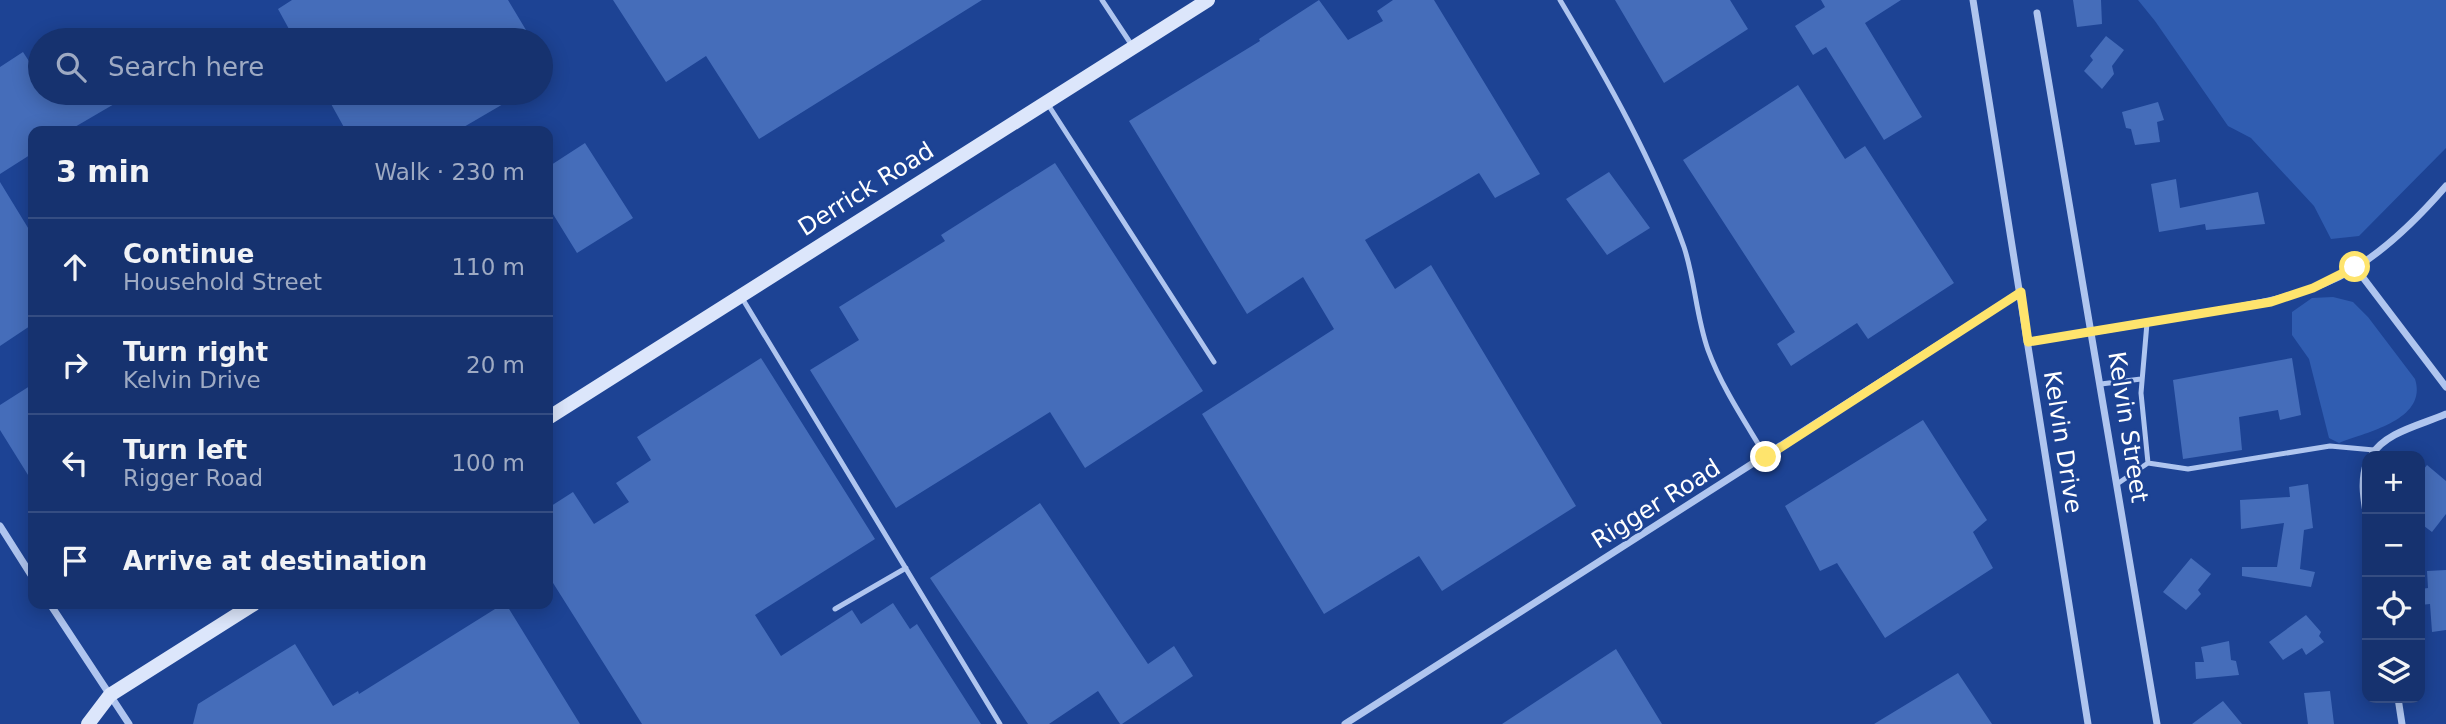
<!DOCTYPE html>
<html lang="en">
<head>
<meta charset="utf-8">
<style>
  :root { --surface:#16326f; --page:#233e77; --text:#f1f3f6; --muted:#9eaac3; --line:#354d82 }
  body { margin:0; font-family:"DejaVu Sans",sans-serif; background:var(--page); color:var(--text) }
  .controls { position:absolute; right:21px; bottom:21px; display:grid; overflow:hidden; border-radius:14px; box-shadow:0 4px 18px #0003 }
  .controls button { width:63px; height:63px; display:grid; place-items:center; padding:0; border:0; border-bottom:2px solid var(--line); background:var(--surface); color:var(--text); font:35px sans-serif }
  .stop { position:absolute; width:21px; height:21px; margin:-16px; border:5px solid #fee46d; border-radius:50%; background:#fff }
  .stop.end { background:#fee46d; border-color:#fff; box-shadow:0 2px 7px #0008 }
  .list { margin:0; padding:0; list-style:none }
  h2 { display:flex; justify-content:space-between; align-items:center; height:91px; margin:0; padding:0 28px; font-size:30px }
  h2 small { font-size:23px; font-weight:400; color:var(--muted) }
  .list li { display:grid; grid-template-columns:46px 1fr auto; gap:21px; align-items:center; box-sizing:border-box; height:98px; padding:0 28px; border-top:2px solid var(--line) }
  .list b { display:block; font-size:26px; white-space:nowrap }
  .list p { margin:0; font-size:23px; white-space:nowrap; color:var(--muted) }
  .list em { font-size:23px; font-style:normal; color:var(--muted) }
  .icon { flex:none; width:38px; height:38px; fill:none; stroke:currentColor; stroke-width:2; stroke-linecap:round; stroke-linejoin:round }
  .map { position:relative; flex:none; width:2446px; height:724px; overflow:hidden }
  .search { position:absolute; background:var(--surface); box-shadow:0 4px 18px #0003; left:28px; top:28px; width:525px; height:77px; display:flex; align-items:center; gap:18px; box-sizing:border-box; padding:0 24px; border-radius:38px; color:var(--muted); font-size:26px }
  .panel { position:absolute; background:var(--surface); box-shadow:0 4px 18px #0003; left:28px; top:126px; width:525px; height:483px; border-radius:14px }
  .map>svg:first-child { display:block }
  .green { fill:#305db1 }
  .building { fill:#456dba }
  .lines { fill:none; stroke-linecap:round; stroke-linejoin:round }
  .lane { stroke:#afc5ef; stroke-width:5 }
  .street { stroke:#afc5ef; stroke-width:7 }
  .secondary { stroke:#dce6fb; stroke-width:14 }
  .route { stroke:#fee46d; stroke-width:9 }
  .labels { text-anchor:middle; stroke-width:5; stroke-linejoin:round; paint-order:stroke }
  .street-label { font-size:24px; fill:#fff; stroke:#1d4394 }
</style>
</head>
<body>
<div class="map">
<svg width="2446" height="724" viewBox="0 0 2446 724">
  <rect width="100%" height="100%" fill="#1d4394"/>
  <path class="green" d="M2138 0H2446V148L2359 236 2331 239 2314 206 2251 138 2228 126 2155 21Z
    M2333 297 2353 302 2368 317 2415 379C2428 420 2367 432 2339 443L2329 438 2309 359 2292 335V312L2312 298Z"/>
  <path class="building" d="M292 0H508L532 40H295L278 9Z
    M613 0H982L759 139 706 56 666 82Z
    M1319 0 1348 40 1383 21 1377 11 1393 0H1434L1540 174 1495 198 1479 173 1365 240 1395 289 1431 265 1576 506 1442 591 1419 556 1324 614 1202 414 1334 329 1303 277 1247 314 1129 121 1260 41 1259 39Z
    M1615 0H1730L1748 29 1664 83Z
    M1821 0H1901L1865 23 1922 117 1884 140 1826 47 1813 55 1795 26 1825 7Z
    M2073 0H2101L2102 24 2077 27Z
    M2106 36 2124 50 2112 66 2114 74 2102 89 2084 71 2093 60 2090 56Z
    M23 52 40 78V93H133L68 131H33V153L0 174V67Z
    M1798 85 1845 159 1865 146 1954 283 1868 339 1857 323 1791 366 1777 344 1795 332 1683 160Z
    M325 93H522L457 131H346Z
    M2158 102 2164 120 2157 122 2160 142 2135 145 2131 129 2126 128 2122 112Z
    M585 143 633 218 577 253 548 206V167Z
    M1055 163 1203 391 1085 468 1050 412 896 508 810 370 859 340 839 307 945 241 941 235Z
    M1609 172 1650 228 1607 255 1566 199Z
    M2176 179 2180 208 2258 192 2265 224 2206 230 2205 224 2159 232 2151 184Z
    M0 182 33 236V324L0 346Z
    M761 358 875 539 755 615 781 656 852 610 861 624 893 603 910 629 917 624 981 724H642L548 575V508L573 492 594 524 629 502 616 483 651 460 637 437Z
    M2292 358 2301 415 2280 420 2278 410 2239 417 2242 450 2183 459 2173 380Z
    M33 384V483L0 430V405Z
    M1923 420 1987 520 1973 532 1993 568 1885 638 1837 563 1820 571 1785 506Z
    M2427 465 2446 481V514L2432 532 2420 523V474Z
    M2308 484 2313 528 2304 530 2300 569 2315 572 2311 587 2242 576V567H2277L2284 523 2241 529 2240 500 2290 497 2289 487Z
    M1040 503 1148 664 1174 646 1193 676 1122 724H1120L1098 691 1049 724H1028L930 578Z
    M2191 558 2211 574 2198 590 2201 594 2186 610 2163 592Z
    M2446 570V630L2432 632 2430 604 2420 605V589L2428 588 2427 571Z
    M503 604H506L580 724H193L198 704 295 644 333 706 358 691 359 694Z
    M2306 615 2321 632 2319 636 2324 642 2306 655 2302 648 2283 660 2269 642Z
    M2229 641 2231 660 2236 661 2239 675 2196 679 2195 662H2204L2201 647Z
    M1616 649 1662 724H1502Z
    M1958 673 1992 724H1874Z
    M2330 691 2334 724H2308L2304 693Z
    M2223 701 2242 724H2192Z"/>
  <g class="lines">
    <path class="lane" d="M1102 0 1133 47
      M1560 0C1607 79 1653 160 1684 247 1695 280 1696 316 1708 350 1722 388 1746 423 1766 457
      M1047 103 1214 362
      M742 298 1000 724
      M2147 323 2141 393 2148 463
      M2101 384 2141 379
      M2117 484 2148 463 2188 469 2330 446 2374 450
      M835 609 906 568"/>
    <path class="street" d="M1973 0 2088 724
      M2037 13 2157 724
      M2355 267 2446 387
      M2028 342C2081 334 2134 325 2186 316 2244 306 2304 299 2355 268 2389 247 2420 216 2446 186
      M2371 456C2385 432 2421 425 2446 414
      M2367 462C2360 482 2364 499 2367 519
      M0 526 33 578
      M50 604 129 724
      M2398 698 2402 724
      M1345 724 2021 292"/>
    <path class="secondary" d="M548 418 1208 0
      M88 724 110 695 254 604"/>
  </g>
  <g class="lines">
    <path class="route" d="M1766 457 2021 292 2028 342 2271 302 2313 288 2355 267"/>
  </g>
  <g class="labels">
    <g class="street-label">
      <text transform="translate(866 189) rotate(-32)" y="8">Derrick Road</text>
      <text transform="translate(2128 427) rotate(81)" y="8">Kelvin Street</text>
      <text transform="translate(2063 442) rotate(81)" y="8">Kelvin Drive</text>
      <text transform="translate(1656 504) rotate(-32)" y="8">Rigger Road</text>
    </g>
  </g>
</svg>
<div class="controls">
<button>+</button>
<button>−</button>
<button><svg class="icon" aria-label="locate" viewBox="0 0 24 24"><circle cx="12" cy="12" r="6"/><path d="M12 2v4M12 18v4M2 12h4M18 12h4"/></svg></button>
<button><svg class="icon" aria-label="layers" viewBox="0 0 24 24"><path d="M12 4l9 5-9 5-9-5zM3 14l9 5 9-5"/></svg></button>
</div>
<div class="stop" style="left:2355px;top:267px"></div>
<div class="stop end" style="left:1766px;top:457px"></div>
<div class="search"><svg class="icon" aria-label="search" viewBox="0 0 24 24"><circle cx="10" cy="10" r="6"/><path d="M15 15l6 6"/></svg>Search here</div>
<section class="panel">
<h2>3 min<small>Walk · 230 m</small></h2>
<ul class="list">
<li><svg class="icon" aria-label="ahead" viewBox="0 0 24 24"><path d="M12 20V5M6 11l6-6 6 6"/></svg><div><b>Continue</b><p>Household Street</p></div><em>110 m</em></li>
<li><svg class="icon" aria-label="right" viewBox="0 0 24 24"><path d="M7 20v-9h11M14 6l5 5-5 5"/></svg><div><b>Turn right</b><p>Kelvin Drive</p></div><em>20 m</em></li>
<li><svg class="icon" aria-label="left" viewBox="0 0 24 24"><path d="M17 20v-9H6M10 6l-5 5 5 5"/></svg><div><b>Turn left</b><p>Rigger Road</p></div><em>100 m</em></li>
<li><svg class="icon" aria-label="arrive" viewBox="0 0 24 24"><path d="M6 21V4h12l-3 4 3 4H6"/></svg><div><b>Arrive at destination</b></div></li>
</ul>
</section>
</div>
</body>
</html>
